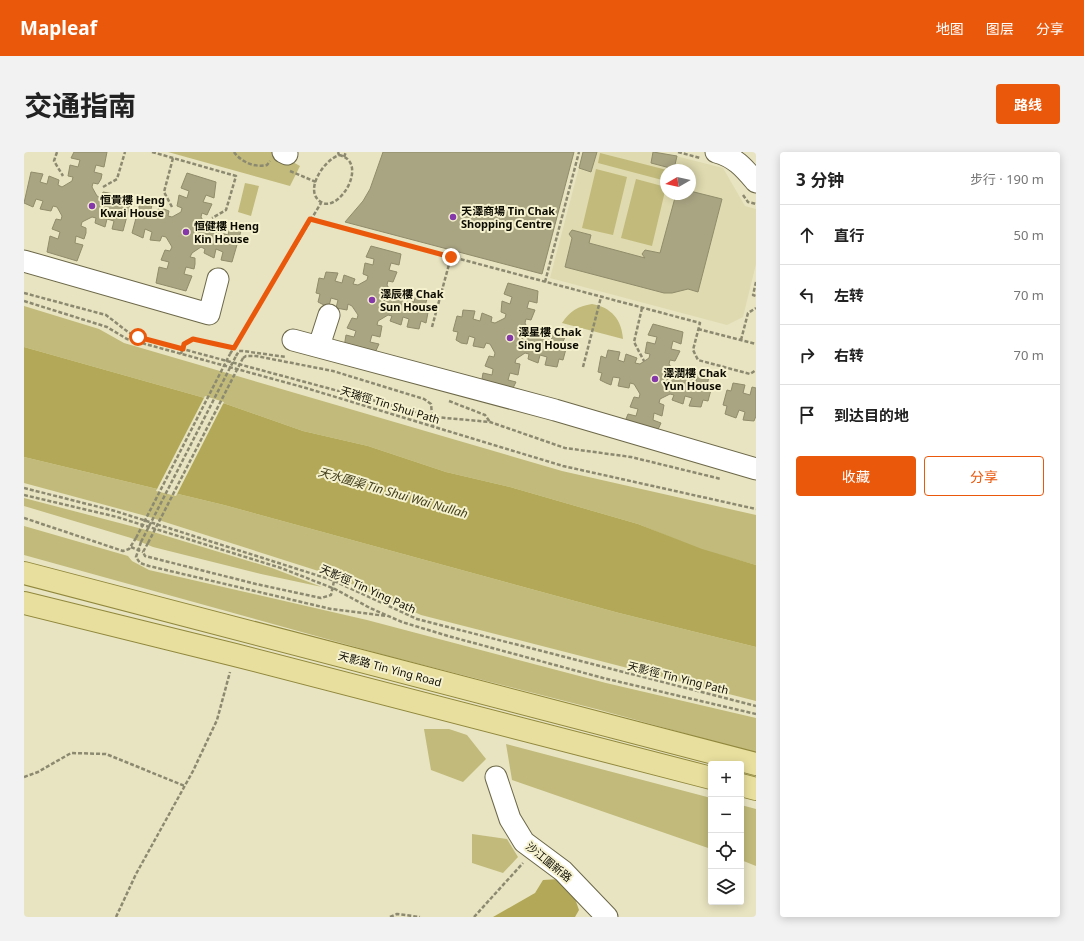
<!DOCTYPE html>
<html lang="zh">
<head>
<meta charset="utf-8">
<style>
  :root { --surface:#fff; --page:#f2f2f2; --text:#222; --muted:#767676; --line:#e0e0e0; --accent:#ea580c }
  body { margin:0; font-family:"Noto Sans","Noto Sans SC",sans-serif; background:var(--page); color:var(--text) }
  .controls { position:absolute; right:12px; bottom:12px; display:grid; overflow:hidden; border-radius:4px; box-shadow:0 2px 10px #0003 }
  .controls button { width:36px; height:36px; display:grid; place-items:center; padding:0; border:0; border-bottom:1px solid var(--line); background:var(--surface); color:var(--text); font:20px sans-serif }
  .compass { position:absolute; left:636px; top:12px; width:36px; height:36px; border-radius:50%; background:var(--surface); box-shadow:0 2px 10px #0003; rotate:261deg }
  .stop { position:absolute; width:12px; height:12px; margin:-9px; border:3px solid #ea580c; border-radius:50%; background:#fff }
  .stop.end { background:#ea580c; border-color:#fff; box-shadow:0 1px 4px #0008 }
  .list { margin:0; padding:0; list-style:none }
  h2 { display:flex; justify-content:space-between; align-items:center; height:52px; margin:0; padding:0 16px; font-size:17px }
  h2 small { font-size:13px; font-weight:400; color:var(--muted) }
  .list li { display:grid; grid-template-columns:26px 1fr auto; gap:12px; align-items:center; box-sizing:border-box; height:60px; padding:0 16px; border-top:1px solid var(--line) }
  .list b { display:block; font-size:15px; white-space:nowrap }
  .list em { font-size:13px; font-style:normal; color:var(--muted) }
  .actions { display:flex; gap:8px; padding:12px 16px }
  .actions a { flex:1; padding:9px 0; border:1px solid var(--accent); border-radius:4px; text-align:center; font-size:14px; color:var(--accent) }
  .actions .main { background:var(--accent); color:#fff }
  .icon { flex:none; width:22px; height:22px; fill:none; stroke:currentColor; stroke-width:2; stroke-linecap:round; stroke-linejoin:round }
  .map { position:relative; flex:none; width:732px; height:765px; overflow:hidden; border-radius:4px }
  header { display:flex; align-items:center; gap:24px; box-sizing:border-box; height:56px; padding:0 20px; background:var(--accent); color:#fff }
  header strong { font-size:19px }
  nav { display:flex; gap:22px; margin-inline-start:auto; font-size:14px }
  .intro { display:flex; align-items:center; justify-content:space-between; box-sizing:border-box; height:96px; padding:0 24px }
  h1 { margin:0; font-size:28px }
  .button { padding:10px 18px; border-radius:4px; background:var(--accent); color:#fff; font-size:14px; font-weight:700 }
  main { display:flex; gap:24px; padding:0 24px }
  aside { flex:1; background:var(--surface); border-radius:4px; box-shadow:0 2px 10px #0003 }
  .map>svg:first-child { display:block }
  .built { fill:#dfdaaf; fill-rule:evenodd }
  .green { fill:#c1ba7b }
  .water { fill:#b2a857 }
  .pier { fill:#e8e4c1 }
  .building { fill:#a9a583; stroke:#908c6b }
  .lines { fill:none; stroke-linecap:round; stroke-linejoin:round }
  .minor-casing { stroke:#6b6748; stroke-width:23 }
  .major-casing { stroke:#91883d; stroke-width:24 }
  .path { stroke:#8c8971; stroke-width:2.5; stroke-dasharray:4 2; stroke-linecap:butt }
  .minor { stroke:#fff; stroke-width:21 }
  .major { stroke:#e8df9e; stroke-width:22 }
  .path-bridge { stroke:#8c8971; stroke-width:2.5; stroke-dasharray:4 2; stroke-linecap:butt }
  .route { stroke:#ea580c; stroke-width:5 }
  .poi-dot { fill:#8438a9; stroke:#f5f1ce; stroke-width:1.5 }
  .labels { text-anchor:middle; stroke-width:4; stroke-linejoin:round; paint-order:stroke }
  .poi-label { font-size:11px; font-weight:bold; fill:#0d0c02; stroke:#f5f1ce; text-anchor:start }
  .street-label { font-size:11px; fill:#0d0c02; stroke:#f5f1ce }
  .water-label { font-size:12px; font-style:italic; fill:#433e1b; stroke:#f5f1ce }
</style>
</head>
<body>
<header>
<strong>Mapleaf</strong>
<nav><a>地图</a><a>图层</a><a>分享</a></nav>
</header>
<div class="intro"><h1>交通指南</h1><a class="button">路线</a></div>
<main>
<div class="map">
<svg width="732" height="765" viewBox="0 0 732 765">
  <rect width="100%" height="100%" fill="#e8e4c1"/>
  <path class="built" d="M559 0H636L699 16 721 54 732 57V112L719 165 703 173 526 126ZM642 18H666V42H642Z"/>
  <path class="green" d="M144 0H251L276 14 266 34Z
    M576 1 643 18 642 29 574 11Z
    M572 17 603 25 589 83 558 76Z
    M612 27 642 35 628 94 597 86Z
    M221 31 235 34 227 64 214 60Z
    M568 152C587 155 598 168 599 187L538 171C546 159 554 154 568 152Z
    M0 154 75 177 100 191 538 319 732 363V413L678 398 614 372 486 335 422 320 344 294 279 279 202 252 0 195Z
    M0 305 200 353 595 461 732 495V549L397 463 310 424 122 364 0 331Z
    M0 346 126 379 248 416 298 435 237 422 129 395 107 386 0 354Z
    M0 374 104 404 108 409 125 418 343 468 582 531 732 566V601L576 558 364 504 0 403Z
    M400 577H425L443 583 462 607 439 630 407 618Z
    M482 592 687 646V697L488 628Z
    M717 653 732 657V714L717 708Z
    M448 682 483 687 494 705 479 721 448 711Z"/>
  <path class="water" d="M0 195 202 252 279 279 344 294 422 320 486 335 614 372 678 397 732 413V495L595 461 200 353 0 305Z
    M536 727 549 741 555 758 551 765H469L511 741 519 728Z"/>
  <path class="pier" d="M181 244 200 250 152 344 132 339Z"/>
  <path class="building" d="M50 0H83L80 15 72 13 70 20 78 22 77 27 74 32 69 31 68 35 73 44 77 46 79 40 90 42 88 50 94 52 97 44 107 49 99 79 88 77 90 69 83 67 81 75 71 71 72 66 68 65 58 70 57 74 62 76V81L60 87 52 84 51 91 59 93 53 109 23 100 26 84 34 87 36 80 28 77 32 67 37 68 38 64 33 55 29 54 27 59 16 57 19 49 12 47 9 55 0 51 7 20 19 22 16 30 23 32 25 24 35 28 34 33 38 35 48 29 49 25 44 24 46 13 54 15 56 8 47 6Z
    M359 0H550L518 122 321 70 339 49 346 37Z
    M559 0H573L567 20 555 16Z
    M629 0 653 4 650 17 627 11Z
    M163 21 192 30 190 46 182 43 179 50 188 52 183 63 178 61 177 65 183 75 187 76 188 71 199 73 197 81 204 83 206 75 217 79 208 110 197 108 199 100 192 97 190 106 180 101 181 97 177 95 168 101 166 105 171 106V112L170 117 162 115 160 122 168 124 162 139 132 131 135 115 143 117 145 110 137 108 141 98 146 99 148 95 142 85 138 84 136 89 126 88 128 80 121 77 119 86 108 81 116 51 128 53 126 61 132 63 135 55 145 59 144 64 148 65 157 60 158 56 153 54 154 49 155 43 163 46 165 39 157 36Z
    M666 39 698 47 674 140 664 137 648 141H640L541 115 548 86 545 82 548 78 567 83 565 91 621 106 618 102 621 98 636 101 652 42H666Z
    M347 94 377 102 375 113 367 111 365 118 373 120 369 130 364 129 363 133 369 143 373 144 374 139 385 140 383 149 390 150 392 142 397 144 403 147 401 154 405 155 402 171 397 169 395 177 383 175 385 167 379 165 377 173 366 169 368 164 364 163 354 169 353 173 358 174 356 185 348 183 346 190 355 192 350 203 320 195 322 183 330 185 332 179 323 176 328 166 333 167 334 163 328 154 324 152 323 158 312 156 314 148 307 146 305 154 300 153 294 150 296 142 292 141 295 126 300 127 302 120 314 121 311 129 318 131 320 123 331 127 329 132 334 133 343 128 344 124 339 122 341 111 349 113 350 107 342 105Z
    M484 131 514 139 513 151 505 149 503 156 511 158 507 168 502 167 501 171 506 181 510 182 512 177 523 178 521 187 527 188 530 180 535 181 541 185 538 192 543 193 539 208 535 207 533 215 521 213 523 205 516 203 514 211 504 207 505 202 501 201 492 207 491 211 496 212 494 223 486 221 484 228 492 230 489 236 459 228 458 227 459 221 468 223 469 217 461 214 465 204 470 205 471 201 466 192 462 191 460 196 449 194 451 186 445 184 443 192 437 191 432 188 434 180 429 179 433 164 438 165 439 158 451 159 449 167 456 169 458 161 468 165 467 170 471 171 481 166 482 162 477 160 478 149 486 152 488 145 480 142Z
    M629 172 659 180 657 192 649 189 647 197 656 199 651 209 646 208 645 212 651 221 655 222 656 217 667 219 665 227 672 229 674 221 679 222 685 225 683 233 688 234 684 249 679 248 677 255 665 254 668 246 661 244 659 252 648 248 650 243 646 242 636 247 635 251 640 253 638 264 630 261 629 268 637 271 632 282 602 267 604 262 612 264 614 257 606 255 610 245 615 246 616 242 610 232 606 231 605 236 594 234 596 226 589 225 587 233 582 231 576 228 578 221 574 220 577 204 582 206 584 198 596 200 594 208 600 210 602 202 613 206 611 211 616 212 625 206 626 202 621 201 623 190 631 192 633 185 624 183Z
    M709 231 721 233 719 241 726 243 728 235 732 236V264L730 269 719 268 721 260 715 258 712 266 701 262 703 254 699 253 703 238 707 239Z"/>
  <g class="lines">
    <defs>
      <path id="minor" d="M259 0 263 2
        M692 0C711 5 720 16 732 30
        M0 109 185 162 194 127
        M269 188 531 258 732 317
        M295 194 305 163
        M472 625 486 667 500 690 539 719 583 765"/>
      <path id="major" d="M0 421 732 612
        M0 451 211 503 687 626
        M717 633 732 637"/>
    </defs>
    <use href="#minor" class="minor-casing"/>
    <use href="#major" class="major-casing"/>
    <path class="path" d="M33 0 30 9 39 24
      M128 0 212 24 202 58 188 66
      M210 0C217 10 231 16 243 13L246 9
      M314 0 315 3C300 8 279 39 297 50 315 62 346 10 315 3
      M654 0 676 6
      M320 5 322 0
      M266 19 292 30
      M79 35 93 27 101 0
      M719 43 724 50 732 52
      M148 55 140 40 149 6
      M286 67 676 171 669 198 674 208 726 222 732 218
      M521 130 555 0
      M732 130 729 143 732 144
      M0 141 82 163 104 180 114 185 411 265 466 270 541 296 607 305 697 327
      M0 149 83 175 103 187 282 236 539 314 732 357
      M618 156 610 190 620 209
      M408 175 427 105
      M674 177 732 192
      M717 188 724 161 732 156
      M157 202 160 192 169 187 210 196
      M206 202 297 51
      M212 204 215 199H219L262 205
      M219 206 222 204H232L309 219 400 247 407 252 409 274
      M559 215 577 145
      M425 249 461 263 466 270
      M0 336 91 359 308 428 393 467 732 554
      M0 343 93 365 257 416 311 437 346 456 378 470 424 484 579 526 732 562
      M0 366 99 399 105 397 112 386
      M117 390 112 405 116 411 125 414 307 457 362 464
      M124 391 119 400 121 404 232 432 297 446 307 443 310 429
      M107 395 119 400
      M0 625 14 620 47 601 82 602 161 634
      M92 765 112 722 169 619 193 568 206 520
      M366 765 373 762 396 765
      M450 765 499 711"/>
    <use href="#minor" class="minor"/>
    <use href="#major" class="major"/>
    <path class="path-bridge" d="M112 386 206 202
      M117 390 212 204
      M124 391 219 206"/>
  </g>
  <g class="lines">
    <path class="route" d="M114 185 159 197 160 192 169 187 210 196 286 67 427 105"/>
  </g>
  <g class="poi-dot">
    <circle cx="68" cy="54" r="4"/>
    <circle cx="429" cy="65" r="4"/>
    <circle cx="162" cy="80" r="4"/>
    <circle cx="348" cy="148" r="4"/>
    <circle cx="486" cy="186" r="4"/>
    <circle cx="631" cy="227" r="4"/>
  </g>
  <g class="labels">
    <g class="poi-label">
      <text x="76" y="52">恒貴樓 Heng<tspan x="76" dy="13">Kwai House</tspan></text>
      <text x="437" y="63">天澤商場 Tin Chak<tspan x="437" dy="13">Shopping Centre</tspan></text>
      <text x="170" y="78">恒健樓 Heng<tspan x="170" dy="13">Kin House</tspan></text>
      <text x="356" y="146">澤辰樓 Chak<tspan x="356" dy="13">Sun House</tspan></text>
      <text x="494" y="184">澤星樓 Chak<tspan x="494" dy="13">Sing House</tspan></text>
      <text x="639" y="225">澤潤樓 Chak<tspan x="639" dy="13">Yun House</tspan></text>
    </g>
    <g class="street-label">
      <text transform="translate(366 253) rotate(17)" y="4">天瑞徑 Tin Shui Path</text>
      <text transform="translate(344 437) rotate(24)" y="4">天影徑 Tin Ying Path</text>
      <text transform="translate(366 517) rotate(15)" y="4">天影路 Tin Ying Road</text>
      <text transform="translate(654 526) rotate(14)" y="4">天影徑 Tin Ying Path</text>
      <text transform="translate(525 710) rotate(39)" y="4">沙江圍新路</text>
    </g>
    <g class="water-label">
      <text transform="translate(369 341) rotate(16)" y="4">天水圍渠 Tin Shui Wai Nullah</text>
    </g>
  </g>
</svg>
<div class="controls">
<button>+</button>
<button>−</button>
<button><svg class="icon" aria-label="locate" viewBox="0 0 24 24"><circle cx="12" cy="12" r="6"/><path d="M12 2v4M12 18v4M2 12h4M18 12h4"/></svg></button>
<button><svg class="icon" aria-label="layers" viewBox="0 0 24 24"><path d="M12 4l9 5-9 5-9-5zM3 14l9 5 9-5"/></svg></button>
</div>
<svg class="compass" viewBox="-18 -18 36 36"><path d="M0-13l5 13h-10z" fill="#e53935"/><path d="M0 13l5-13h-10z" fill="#767676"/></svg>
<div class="stop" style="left:114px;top:185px"></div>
<div class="stop end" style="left:427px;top:105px"></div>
</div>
<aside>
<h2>3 分钟<small>步行 · 190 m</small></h2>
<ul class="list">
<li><svg class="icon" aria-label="ahead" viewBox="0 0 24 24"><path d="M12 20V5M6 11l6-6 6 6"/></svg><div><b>直行</b></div><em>50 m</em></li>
<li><svg class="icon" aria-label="left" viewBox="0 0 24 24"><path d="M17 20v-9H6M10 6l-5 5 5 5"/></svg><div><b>左转</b></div><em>70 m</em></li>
<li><svg class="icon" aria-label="right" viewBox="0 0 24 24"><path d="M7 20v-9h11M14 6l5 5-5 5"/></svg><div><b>右转</b></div><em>70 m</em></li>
<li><svg class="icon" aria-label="arrive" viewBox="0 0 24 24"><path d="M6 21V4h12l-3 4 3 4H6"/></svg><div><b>到达目的地</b></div></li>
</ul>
<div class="actions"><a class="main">收藏</a><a>分享</a></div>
</aside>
</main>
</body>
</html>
